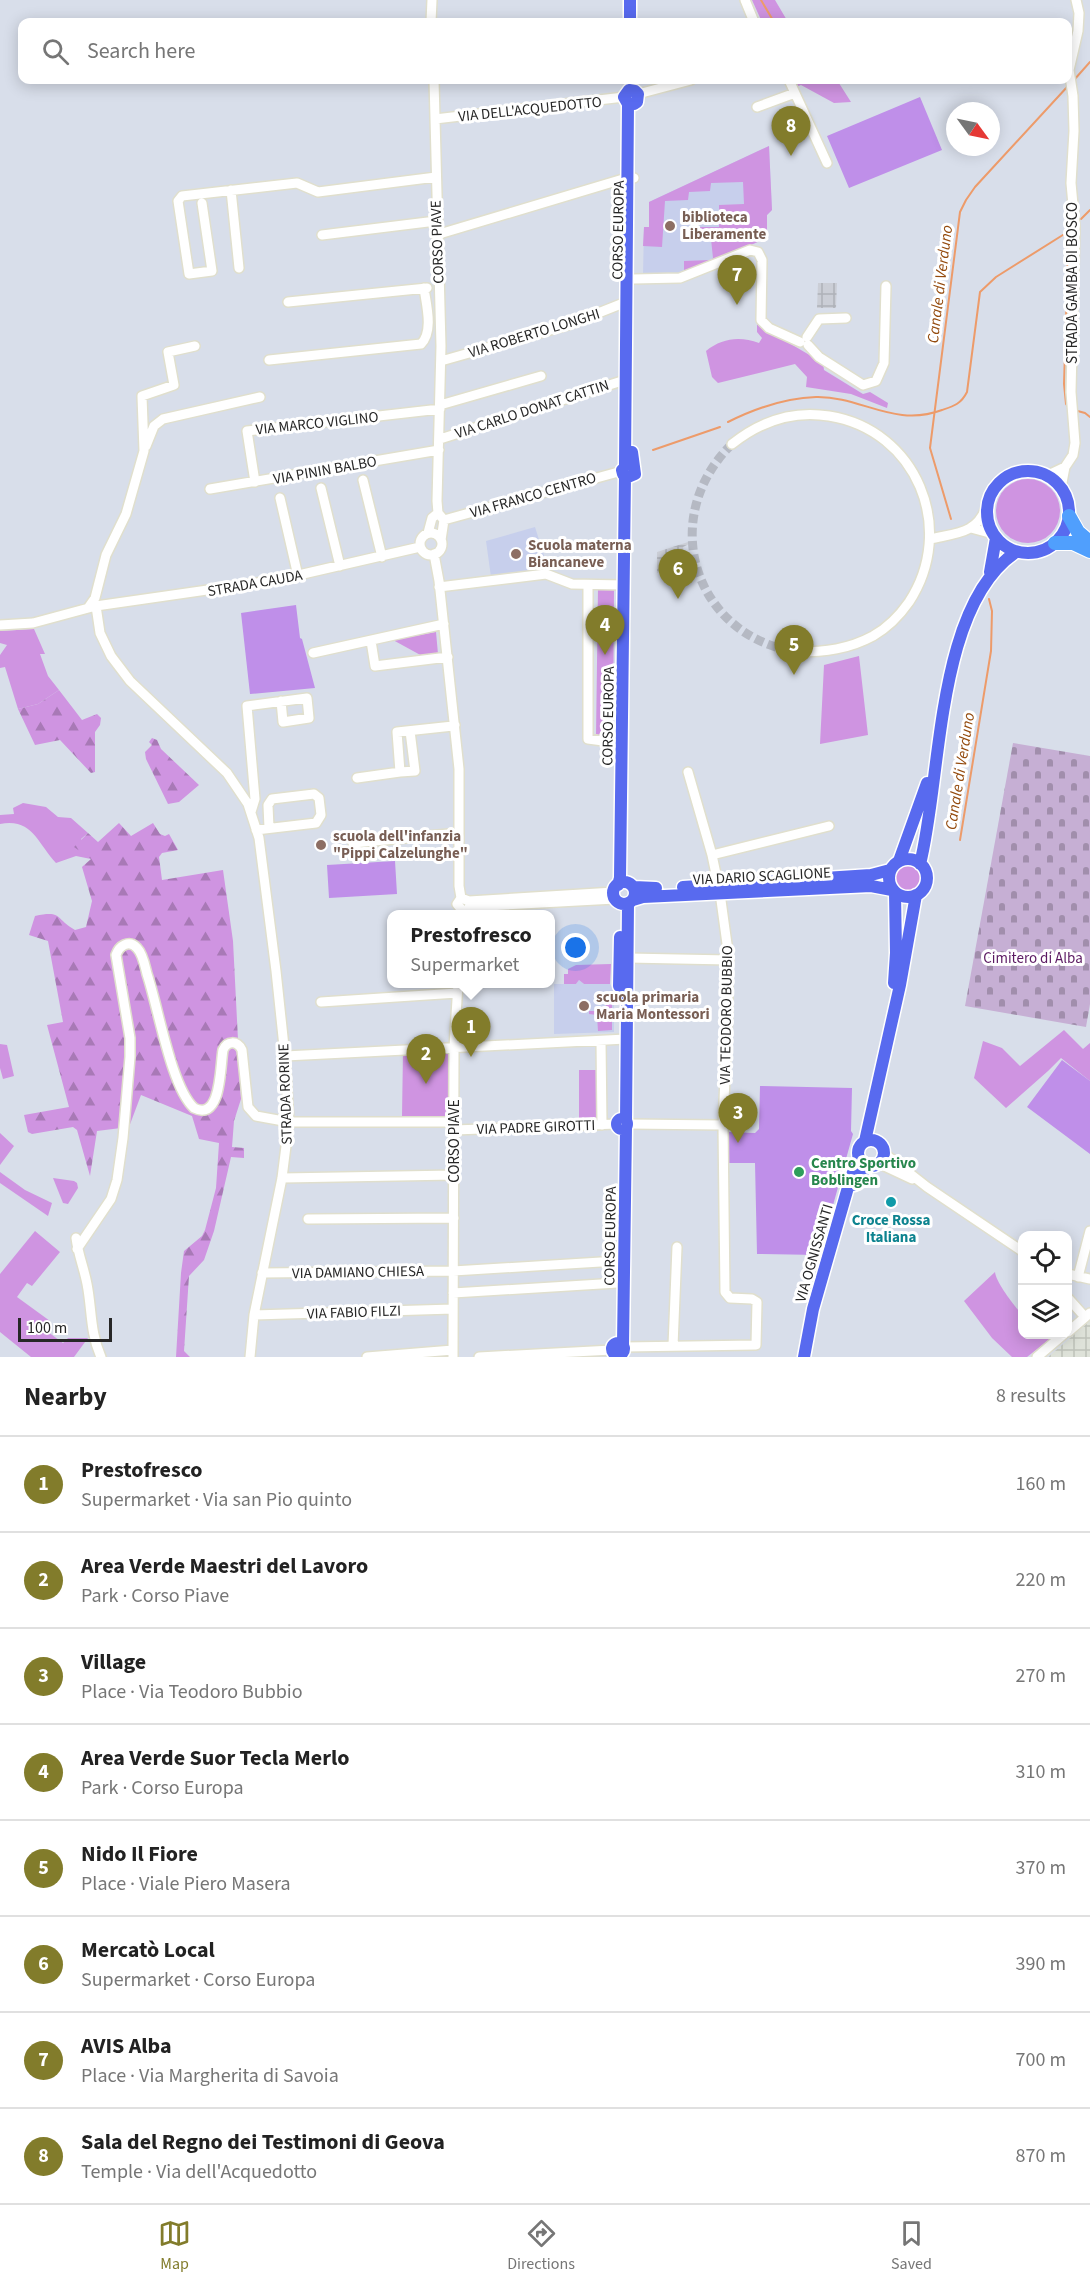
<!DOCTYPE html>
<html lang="en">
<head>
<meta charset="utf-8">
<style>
  :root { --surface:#fff; --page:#f6f6f6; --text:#222; --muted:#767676; --line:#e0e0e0; --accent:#827c2b }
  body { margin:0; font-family:"Source Sans 3",sans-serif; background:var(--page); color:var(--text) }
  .controls { position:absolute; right:18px; bottom:18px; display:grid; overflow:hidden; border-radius:12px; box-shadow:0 3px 15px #0003 }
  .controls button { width:54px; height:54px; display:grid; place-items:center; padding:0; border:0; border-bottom:2px solid var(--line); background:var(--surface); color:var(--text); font:30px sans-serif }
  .compass { position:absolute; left:946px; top:102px; width:54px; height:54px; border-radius:50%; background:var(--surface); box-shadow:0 3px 15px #0003; rotate:123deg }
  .scale { position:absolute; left:18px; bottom:15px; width:94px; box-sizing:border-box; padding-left:6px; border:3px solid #272727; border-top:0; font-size:16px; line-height:21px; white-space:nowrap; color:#272727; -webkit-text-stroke:4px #fff; paint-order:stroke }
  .you { position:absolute; left:576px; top:948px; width:21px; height:21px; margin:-15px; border:4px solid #fff; border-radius:50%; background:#1a73e8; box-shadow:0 0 0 9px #1a73e833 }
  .badge { display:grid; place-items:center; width:39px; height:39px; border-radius:50%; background:var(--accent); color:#fff; font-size:20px; font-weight:700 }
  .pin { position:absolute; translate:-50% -50px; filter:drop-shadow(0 2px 3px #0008) }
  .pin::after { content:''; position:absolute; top:32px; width:21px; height:18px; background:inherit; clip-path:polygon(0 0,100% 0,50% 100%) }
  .popup { position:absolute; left:387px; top:910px; width:168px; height:78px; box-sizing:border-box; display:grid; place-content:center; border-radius:12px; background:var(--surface); filter:drop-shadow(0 2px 4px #0005); font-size:20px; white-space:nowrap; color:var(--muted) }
  .popup b { font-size:22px; color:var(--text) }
  .popup::after { content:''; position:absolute; left:50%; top:100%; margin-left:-12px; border:12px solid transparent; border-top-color:var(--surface) }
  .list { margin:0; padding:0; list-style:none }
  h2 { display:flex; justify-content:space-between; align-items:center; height:78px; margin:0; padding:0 24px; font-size:26px }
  h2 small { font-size:20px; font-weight:400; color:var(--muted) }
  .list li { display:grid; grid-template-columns:39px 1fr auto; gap:18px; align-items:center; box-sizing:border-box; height:96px; padding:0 24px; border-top:2px solid var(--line) }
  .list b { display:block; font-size:22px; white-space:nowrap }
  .list p { margin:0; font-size:20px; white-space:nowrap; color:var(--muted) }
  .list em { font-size:20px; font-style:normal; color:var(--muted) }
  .icon { flex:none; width:33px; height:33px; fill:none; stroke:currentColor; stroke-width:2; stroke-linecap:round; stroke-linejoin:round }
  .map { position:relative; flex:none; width:1090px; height:1357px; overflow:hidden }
  .search { position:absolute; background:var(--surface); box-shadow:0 3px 15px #0003; left:18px; right:18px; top:18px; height:66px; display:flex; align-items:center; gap:15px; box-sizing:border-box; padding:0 21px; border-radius:12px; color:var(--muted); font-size:22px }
  .sheet { height:846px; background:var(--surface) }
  nav { display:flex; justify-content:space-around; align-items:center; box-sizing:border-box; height:84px; border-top:2px solid var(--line); background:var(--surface); font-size:16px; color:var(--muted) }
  nav a { display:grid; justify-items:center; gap:3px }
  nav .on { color:var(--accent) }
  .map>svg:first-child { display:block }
  .industrial { fill:url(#industrial-grid) }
  .education { fill:#c7cfec }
  .green { fill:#cf94e1 }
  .forest { fill:url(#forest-firs) }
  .cemetery { fill:url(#cemetery-stones) }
  .pitch { fill:#bf8fe9 }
  .plaza { fill:url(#plaza-grid) }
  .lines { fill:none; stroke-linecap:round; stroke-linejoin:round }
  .stream { stroke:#ed9b6a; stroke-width:2 }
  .minor-tunnel { stroke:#b5b9c3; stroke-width:9; stroke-dasharray:9 4.5; stroke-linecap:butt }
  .minor-casing { stroke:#e0dfcd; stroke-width:12 }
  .major-casing { stroke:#fff; stroke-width:15 }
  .highway-casing { stroke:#fff; stroke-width:16 }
  .minor { stroke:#fff; stroke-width:9 }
  .major { stroke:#586aef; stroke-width:12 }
  .highway { stroke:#509ffd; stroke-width:14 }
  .education-dot { fill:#8d6e63; stroke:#fff; stroke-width:2 }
  .leisure-dot { fill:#2e9e5b; stroke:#fff; stroke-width:2 }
  .culture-dot { fill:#0f9aa8; stroke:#fff; stroke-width:2 }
  .labels { text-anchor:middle; stroke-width:6; stroke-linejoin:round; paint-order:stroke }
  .street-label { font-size:15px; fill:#272727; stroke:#fff }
  .education-label { font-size:15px; font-weight:bold; fill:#785e54; stroke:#fff; text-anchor:start }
  .park-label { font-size:15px; fill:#5b1962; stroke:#fff }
  .leisure-label { font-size:15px; font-weight:bold; fill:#27864d; stroke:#fff; text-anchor:start }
  .culture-label { font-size:15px; font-weight:bold; fill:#0d838f; stroke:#fff }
  .water-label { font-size:16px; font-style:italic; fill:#944b0e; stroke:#fff }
</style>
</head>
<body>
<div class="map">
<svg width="1090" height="1357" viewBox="0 0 1090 1357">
  <defs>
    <pattern id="industrial-grid" width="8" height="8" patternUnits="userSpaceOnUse" patternTransform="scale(1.5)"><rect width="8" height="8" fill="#dee2d9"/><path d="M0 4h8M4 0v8" fill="none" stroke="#bec2ba"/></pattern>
    <pattern id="forest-firs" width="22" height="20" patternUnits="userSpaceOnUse" patternTransform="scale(1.5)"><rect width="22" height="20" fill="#cf94e1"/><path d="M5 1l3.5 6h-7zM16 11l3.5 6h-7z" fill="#a879b6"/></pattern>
    <pattern id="cemetery-stones" width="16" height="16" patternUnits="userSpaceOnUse" patternTransform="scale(1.5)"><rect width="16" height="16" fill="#c6afd4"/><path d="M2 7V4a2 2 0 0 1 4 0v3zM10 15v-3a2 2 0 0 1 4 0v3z" fill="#a18eac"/></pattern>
    <pattern id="plaza-grid" width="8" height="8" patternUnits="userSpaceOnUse" patternTransform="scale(1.5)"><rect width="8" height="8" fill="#cbced6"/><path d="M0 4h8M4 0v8" fill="none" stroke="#aeb1b8"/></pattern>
  </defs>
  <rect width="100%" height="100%" fill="#d8deea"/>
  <path class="industrial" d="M1090 1321V1357H1048Z"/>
  <path class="education" d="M769 146 772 210 767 215V238L681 275H643L644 227H649V202Z
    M535 527 548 568 491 577 486 541Z
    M579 980 584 984H610L614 989V1032L554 1034V984H576Z"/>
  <path class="green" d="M752 0H775L788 22H762Z
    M792 80H837L851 102 834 103 801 85 796 87Z
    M769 146 772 210 767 215V238L691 271H684V261L711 260 713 258 711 239 693 238 694 227H719V205L744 204 743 182 711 183 710 191 689 192 688 200 665 201 662 247 643 246 644 227H649V202Z
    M757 324 823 363 824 370 863 394 870 392 888 403 887 408 851 394 806 387 807 377 795 364 718 383 712 377 706 351C722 338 740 336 759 343L762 338 757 332Z
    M996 511a32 32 0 1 1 64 0a32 32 0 1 1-64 0Z
    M598 588 614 589 613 738 596 736Z
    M34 629 45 654H40L48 676 59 690 38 704 18 709 5 667 0 668V655L7 645 0 643V631Z
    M436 632 438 654 424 657 393 640Z
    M859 656 868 735 820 744 824 665Z
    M23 803 46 807 58 817 71 818 88 833 81 839 91 859 76 856 56 863C37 843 33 818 0 824V815L14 814 13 808Z
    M893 878a14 14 0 1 1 28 0a14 14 0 1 1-28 0Z
    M611 964 610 984H584L579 980 576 984H564V974H568V969L576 965Z
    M606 1002H612V1030L598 1031 597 1015 589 1014V1011H606Z
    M1064 1030 1083 1049 1090 1043V1081L1061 1058 1048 1071 1006 1108 974 1078 983 1041 1002 1048 1020 1066Z
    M0 1044 7 1045 14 1076 3 1079 0 1068Z
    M451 1050 450 1116H402L403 1052Z
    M579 1070H596V1121H579Z
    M0 1133 14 1146 0 1165Z
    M0 1172 25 1190 52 1203 48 1216 0 1183Z
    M53 1178 74 1181 77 1183 78 1188 68 1204 63 1203Z
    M35 1231 60 1252 32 1286 27 1283 17 1297 50 1321 44 1329 63 1343 68 1338H88L74 1357H31L0 1332V1274Z
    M995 1272C996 1283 1015 1306 1022 1315V1334L1055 1335 1027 1357H1012L992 1338 964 1301Z"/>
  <path class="forest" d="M59 690 82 720 97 714 101 718 100 725 95 732V772L91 773 60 740 35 745 18 709 38 704Z
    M152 738 157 740 161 749 199 785 179 802 168 804 146 759 145 752 152 745 149 742Z
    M119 823 131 836 153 823 160 834 165 836 169 834 178 850 162 853 159 857 162 880 223 870 233 941 241 1099 234 1121 232 1147 244 1148V1158L231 1157 214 1231 204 1260 189 1276 184 1351 190 1357H176L181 1273 184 1251 202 1236 205 1230 216 1188 219 1143 199 1139 192 1116 141 1095 129 1127 97 1131 90 1176 77 1130 73 1127 32 1134 28 1132 24 1115 69 1107 47 1025 63 1022 48 941 29 935 35 916C63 910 55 919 75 930L86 927 92 901 82 867 91 859 74 847 88 833 98 842Z"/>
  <path class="cemetery" d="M1013 743 1090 756V1004L1086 1027 965 1006Z"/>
  <path class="pitch" d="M920 97 942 150 849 188 827 136Z
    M296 605 300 638 302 639 315 688 250 694 241 613Z
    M395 861 397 894 329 898 327 865Z
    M1062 1060 1090 1081V1154L1027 1107Z
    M760 1086 852 1088 851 1131 853 1134 819 1255 757 1254 755 1163H727L728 1132 755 1133 759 1129Z"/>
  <path class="plaza" d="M818 283H837L836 308H817Z
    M688 542 689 544 683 547 685 561 657 573V552Z"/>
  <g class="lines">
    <path class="stream" d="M761 0 774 22
      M1074 80 1090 62
      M1081 219 1090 210
      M1074 410 1085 413 1090 417
      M728 422C756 408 785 398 816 397 861 396 894 428 942 410 954 406 961 404 967 392L980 292 996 277 1066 233 1068 254 1064 384 1066 404 1069 408
      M653 450 720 427
      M951 519 930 448 960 212 966 200 975 187 1068 86
      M960 840 991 651 992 611 989 599"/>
    <path class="minor-tunnel" d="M732 444C657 517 693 637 798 652"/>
    <defs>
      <path id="minor" d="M745 0 754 22
        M431 22 432 0
        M434 80 441 346 437 501 438 513 444 520 441 540
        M789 80 827 163
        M638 94 691 80
        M757 107 795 93
        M435 119 624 97
        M231 190 239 268
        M202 203 212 271 189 274 178 201 182 196 297 183 318 192 436 177
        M322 235 436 221
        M436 235 623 179 634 178
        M633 279 680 278 750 250 758 252 762 260 761 320 769 328 800 342
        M288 302 427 288
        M807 337 819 319 846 318
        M808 345 819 357 863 385 876 381 884 363 886 286
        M269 360 421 344C434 331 426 304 424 288
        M441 361 568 325 626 302
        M440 405 541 376
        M440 439 625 380
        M732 444C761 421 793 410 829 416 917 430 957 529 909 602 900 615 887 628 873 636 849 649 825 652 798 652
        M146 446 154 426 163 419 260 397
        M1046 476 1065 467 1073 455 1075 443 1071 392 1075 227 1071 183 1074 131 1073 96 1069 70 1078 31 1079 13 1076 0
        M363 480 382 557
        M255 482 247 431 440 409
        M321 488 340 566
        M1061 488 1065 467
        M210 489 439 450
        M280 498 298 576
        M444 520 622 471
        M971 528 993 534
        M428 533 432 518 438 513
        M420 544a11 11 0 1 1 22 0a11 11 0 1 1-22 0Z
        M930 539C956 533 978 534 987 505
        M434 554 439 581 459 769V886L461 898 457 904 462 910V914
        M588 585V739L618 743
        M439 587 546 574 572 584 624 585
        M96 606 100 633 111 656 130 681 227 773 248 804 259 838 276 971 285 1056 289 1122 282 1178 254 1315 250 1357
        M88 608 95 598 106 555 126 514 144 451 142 396 174 385 168 352 195 346
        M0 625 33 623 96 606 277 580 420 547
        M371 641 375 666 448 657
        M313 653 444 624
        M410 731 415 771 400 772 397 732 453 726 455 725
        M357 778 400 772
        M251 812 255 799 247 706 307 698 309 718 283 722 281 701
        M256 830 316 823 321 815 319 798 314 794 272 799 268 805 269 828
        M353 843 459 833
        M712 855 829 826
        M461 898 469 901 614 892
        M469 907 615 899
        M628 958 729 960
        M321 1002 457 993
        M601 1041 602 1125
        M285 1056 626 1039
        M628 1124 723 1125
        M454 1130 617 1124
        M885 1154 927 1187 1022 1251
        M880 1164 912 1179
        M282 1178 455 1175
        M308 1219 454 1218
        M76 1238C78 1254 84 1268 87 1284 92 1309 90 1333 101 1357
        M77 1249 111 1199 117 1180 123 1138 130 1057V1038L116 955C119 946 129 939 137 948 143 954 145 966 147 974 158 1006 171 1087 194 1108 222 1122 220 1065 223 1050 227 1041 237 1040 242 1050L248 1107 256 1116 289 1122H454
        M262 1273 453 1271 617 1261
        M1068 1274 1090 1279
        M1078 1277 1090 1231
        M453 1293 617 1283
        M1068 1298 1085 1317
        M254 1315 453 1309
        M1068 1332 1090 1313
        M673 1346 677 1247
        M624 1347 756 1345 757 1302 752 1299 730 1298 725 1292 723 1125 728 1006 727 944 720 893 712 855 688 772
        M367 1357 453 1350
        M453 1357 454 1047 458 984
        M479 1357 612 1350
        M1037 1357 1064 1334"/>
      <path id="major" d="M630 22V0
        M625 465 628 104 624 97 629 90 635 91 638 94 637 102 634 104H628
        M622 470 623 474 628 477 635 474 632 452
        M987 512a41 41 0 1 1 82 0a41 41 0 1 1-82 0Z
        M990 572 996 538
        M889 878a19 19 0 1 1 38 0a19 19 0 1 1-38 0Z
        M899 861 927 783
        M920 864C942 778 935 606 1016 552
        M613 893a11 11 0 1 1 22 0a11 11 0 1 1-22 0Z
        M618 885 620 878 625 476
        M634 887 656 888
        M683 887 871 875 890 870
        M633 900 643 897 871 886 892 890
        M894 983 896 953 895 892
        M619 986 620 937
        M617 1124a5 5 0 1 1 10 0a5 5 0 1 1-10 0Z
        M626 1120 628 904
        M858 1153a13 13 0 1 1 26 0a13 13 0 1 1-26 0Z
        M865 1141 900 985 916 895
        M855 1185 856 1179 868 1167
        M612 1349a6 6 0 1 1 12 0a6 6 0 1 1-12 0Z
        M623 1344 626 1128
        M804 1357 813 1309 851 1177 859 1158"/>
      <path id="highway" d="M1069 516 1078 532 1090 542
        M1055 543H1073L1090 551"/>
    </defs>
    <use href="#minor" class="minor-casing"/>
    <use href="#major" class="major-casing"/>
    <use href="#highway" class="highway-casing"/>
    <use href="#minor" class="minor"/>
    <use href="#major" class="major"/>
    <use href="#highway" class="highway"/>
  </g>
  <g class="education-dot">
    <circle cx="670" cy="226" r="6"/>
    <circle cx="516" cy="554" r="6"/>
    <circle cx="321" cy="845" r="6"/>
    <circle cx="584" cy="1006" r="6"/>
  </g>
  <circle class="leisure-dot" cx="799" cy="1172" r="6"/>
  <circle class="culture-dot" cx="891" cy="1202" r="6"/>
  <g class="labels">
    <g class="street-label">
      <text transform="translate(530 109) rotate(-6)" y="5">VIA DELL'ACQUEDOTTO</text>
      <text transform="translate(618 230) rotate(-89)" y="5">CORSO EUROPA</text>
      <text transform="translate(437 242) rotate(-92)" y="5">CORSO PIAVE</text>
      <text transform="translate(1072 283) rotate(-90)" y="5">STRADA GAMBA DI BOSCO</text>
      <text transform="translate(534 333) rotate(-17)" y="5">VIA ROBERTO LONGHI</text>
      <text transform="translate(532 409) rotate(-18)" y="5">VIA CARLO DONAT CATTIN</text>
      <text transform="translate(317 423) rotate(-6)" y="5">VIA MARCO VIGLINO</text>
      <text transform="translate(325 470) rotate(-10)" y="5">VIA PININ BALBO</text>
      <text transform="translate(533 495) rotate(-16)" y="5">VIA FRANCO CENTRO</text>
      <text transform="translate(255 583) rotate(-10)" y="5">STRADA CAUDA</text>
      <text transform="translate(608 716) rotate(-89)" y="5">CORSO EUROPA</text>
      <text transform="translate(762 876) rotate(-3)" y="5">VIA DARIO SCAGLIONE</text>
      <text transform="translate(726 1015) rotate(-89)" y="5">VIA TEODORO BUBBIO</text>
      <text transform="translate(285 1094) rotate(-92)" y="5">STRADA RORINE</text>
      <text transform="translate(536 1127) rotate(-2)" y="5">VIA PADRE GIROTTI</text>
      <text transform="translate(454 1141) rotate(-90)" y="5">CORSO PIAVE</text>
      <text transform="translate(610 1236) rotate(-89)" y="5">CORSO EUROPA</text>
      <text transform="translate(814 1253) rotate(-74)" y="5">VIA OGNISSANTI</text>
      <text transform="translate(358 1272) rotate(-1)" y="5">VIA DAMIANO CHIESA</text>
      <text transform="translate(354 1312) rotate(-2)" y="5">VIA FABIO FILZI</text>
    </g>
    <g class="education-label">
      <text x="682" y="222">biblioteca<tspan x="682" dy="17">Liberamente</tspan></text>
      <text x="528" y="550">Scuola materna<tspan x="528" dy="17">Biancaneve</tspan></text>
      <text x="333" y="841">scuola dell'infanzia<tspan x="333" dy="17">"Pippi Calzelunghe"</tspan></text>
      <text x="596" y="1002">scuola primaria<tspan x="596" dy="17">Maria Montessori</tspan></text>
    </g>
    <g class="park-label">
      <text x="1033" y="963">Cimitero di Alba</text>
    </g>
    <g class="leisure-label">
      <text x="811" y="1168">Centro Sportivo<tspan x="811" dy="17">Boblingen</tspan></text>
    </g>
    <g class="culture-label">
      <text x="891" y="1225">Croce Rossa<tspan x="891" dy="17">Italiana</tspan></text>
    </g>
    <g class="water-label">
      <text transform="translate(939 284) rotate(-83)" y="6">Canale di Verduno</text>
      <text transform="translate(959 771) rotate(-81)" y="6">Canale di Verduno</text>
    </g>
  </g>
</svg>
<div class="controls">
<button><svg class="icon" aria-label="locate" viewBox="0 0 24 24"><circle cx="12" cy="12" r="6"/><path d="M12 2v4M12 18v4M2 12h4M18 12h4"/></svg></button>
<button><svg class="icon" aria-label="layers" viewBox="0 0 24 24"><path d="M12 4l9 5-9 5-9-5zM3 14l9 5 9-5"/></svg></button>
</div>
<svg class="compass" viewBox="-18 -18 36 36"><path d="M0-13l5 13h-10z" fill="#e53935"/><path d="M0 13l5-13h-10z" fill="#767676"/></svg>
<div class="scale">100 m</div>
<div class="you"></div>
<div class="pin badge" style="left:471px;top:1057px">1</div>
<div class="popup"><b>Prestofresco</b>Supermarket</div>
<div class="pin badge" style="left:426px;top:1084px">2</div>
<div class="pin badge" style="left:738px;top:1143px">3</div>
<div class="pin badge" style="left:605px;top:655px">4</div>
<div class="pin badge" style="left:794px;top:675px">5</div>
<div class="pin badge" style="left:678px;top:599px">6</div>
<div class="pin badge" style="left:737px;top:305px">7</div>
<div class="pin badge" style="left:791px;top:156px">8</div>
<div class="search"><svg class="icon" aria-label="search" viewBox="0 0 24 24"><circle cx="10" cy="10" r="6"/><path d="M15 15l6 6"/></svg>Search here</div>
</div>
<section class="sheet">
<h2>Nearby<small>8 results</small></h2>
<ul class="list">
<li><span class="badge">1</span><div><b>Prestofresco</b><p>Supermarket · Via san Pio quinto</p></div><em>160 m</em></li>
<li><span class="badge">2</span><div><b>Area Verde Maestri del Lavoro</b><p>Park · Corso Piave</p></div><em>220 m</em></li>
<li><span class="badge">3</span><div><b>Village</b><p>Place · Via Teodoro Bubbio</p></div><em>270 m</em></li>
<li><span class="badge">4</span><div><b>Area Verde Suor Tecla Merlo</b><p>Park · Corso Europa</p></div><em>310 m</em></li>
<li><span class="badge">5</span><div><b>Nido Il Fiore</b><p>Place · Viale Piero Masera</p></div><em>370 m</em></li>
<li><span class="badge">6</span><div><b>Mercatò Local</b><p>Supermarket · Corso Europa</p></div><em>390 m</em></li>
<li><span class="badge">7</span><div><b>AVIS Alba</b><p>Place · Via Margherita di Savoia</p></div><em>700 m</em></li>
<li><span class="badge">8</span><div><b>Sala del Regno dei Testimoni di Geova</b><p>Temple · Via dell'Acquedotto</p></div><em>870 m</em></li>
</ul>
</section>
<nav>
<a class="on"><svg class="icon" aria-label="map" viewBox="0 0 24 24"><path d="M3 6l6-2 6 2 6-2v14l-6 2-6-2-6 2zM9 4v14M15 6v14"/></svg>Map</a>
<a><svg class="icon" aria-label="directions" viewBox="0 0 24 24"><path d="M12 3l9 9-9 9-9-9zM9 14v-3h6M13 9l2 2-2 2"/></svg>Directions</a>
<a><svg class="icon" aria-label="saved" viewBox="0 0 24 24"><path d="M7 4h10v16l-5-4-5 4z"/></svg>Saved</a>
</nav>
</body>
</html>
